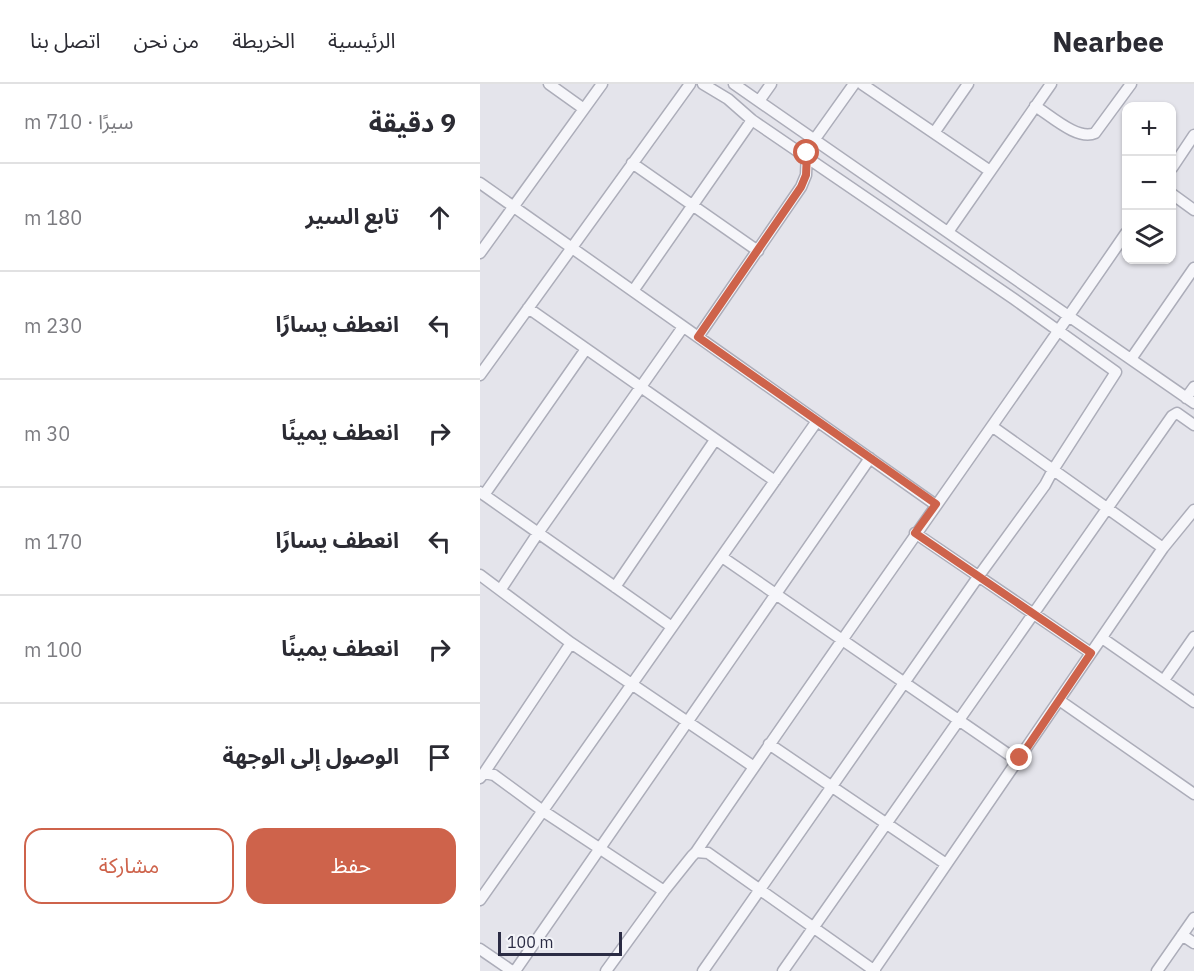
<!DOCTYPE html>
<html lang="ar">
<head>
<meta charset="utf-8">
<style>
  :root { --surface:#fff; --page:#f2f2f3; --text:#2b2b33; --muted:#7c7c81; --line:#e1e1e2; --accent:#ce634b }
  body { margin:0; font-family:"IBM Plex Sans","Noto Sans Arabic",sans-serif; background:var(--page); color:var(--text); direction:rtl }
  .controls { position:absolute; right:18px; top:18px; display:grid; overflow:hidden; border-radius:12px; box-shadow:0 2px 4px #0004 }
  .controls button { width:54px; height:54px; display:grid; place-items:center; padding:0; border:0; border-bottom:2px solid var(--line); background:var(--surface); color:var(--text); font:30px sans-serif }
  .scale { position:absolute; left:18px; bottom:15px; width:124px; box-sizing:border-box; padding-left:6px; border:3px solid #2b2c44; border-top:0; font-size:16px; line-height:21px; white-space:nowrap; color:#2b2c44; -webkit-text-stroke:4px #f3f4f8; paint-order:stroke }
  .stop { position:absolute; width:18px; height:18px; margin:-14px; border:4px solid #ce634b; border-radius:50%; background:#fff }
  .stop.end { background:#ce634b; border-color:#fff; box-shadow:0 2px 6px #0008 }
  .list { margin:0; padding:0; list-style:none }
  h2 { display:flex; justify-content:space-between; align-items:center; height:78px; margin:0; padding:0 24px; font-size:26px }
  h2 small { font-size:20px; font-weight:400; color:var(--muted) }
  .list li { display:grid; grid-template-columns:39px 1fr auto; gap:18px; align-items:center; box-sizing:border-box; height:108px; padding:0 24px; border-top:2px solid var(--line) }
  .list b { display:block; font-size:22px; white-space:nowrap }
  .list em { font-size:20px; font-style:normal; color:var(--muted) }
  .actions { display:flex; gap:12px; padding:18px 24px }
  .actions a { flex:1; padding:14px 0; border:2px solid var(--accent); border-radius:18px; text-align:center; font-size:21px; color:var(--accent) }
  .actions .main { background:var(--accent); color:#fff }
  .icon { flex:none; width:33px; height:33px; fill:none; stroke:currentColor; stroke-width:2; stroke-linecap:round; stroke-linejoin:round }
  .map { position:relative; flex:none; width:714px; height:887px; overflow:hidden; direction:ltr }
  header { display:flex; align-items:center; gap:36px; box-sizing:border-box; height:84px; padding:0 30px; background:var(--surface); border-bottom:2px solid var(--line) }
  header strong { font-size:28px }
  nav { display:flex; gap:33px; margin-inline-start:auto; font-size:21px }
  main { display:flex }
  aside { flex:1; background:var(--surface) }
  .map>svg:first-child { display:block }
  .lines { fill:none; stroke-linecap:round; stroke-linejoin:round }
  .minor-casing { stroke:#acadb9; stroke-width:13 }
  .minor { stroke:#f6f6fa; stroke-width:10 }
  .route { stroke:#ce634b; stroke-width:8 }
</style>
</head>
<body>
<header>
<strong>Nearbee</strong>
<nav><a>الرئيسية</a><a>الخريطة</a><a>من نحن</a><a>اتصل بنا</a></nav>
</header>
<main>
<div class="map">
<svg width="714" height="887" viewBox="0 0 714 887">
  <rect width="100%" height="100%" fill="#e4e4eb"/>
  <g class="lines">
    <defs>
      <path id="minor" d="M69 0 104 25
        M254 0 714 319
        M382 0 510 87
        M279 17 291 0
        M555 22C571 32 598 57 615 49L651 0
        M454 49 488 0
        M152 79 278 167
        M692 84 714 51
        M0 99 456 421
        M692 110 714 126
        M468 148 571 0
        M0 169 122 0
        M153 207 272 36
        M48 224 295 397
        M218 253 321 103 326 91 327 66 374 0
        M651 275 714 184
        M0 291 210 0
        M706 314 714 303
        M513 343 683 464
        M0 408 192 543
        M4 411 106 265
        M435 449 611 569
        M242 473 538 677
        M0 491 91 559 274 683
        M135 503 235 356
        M21 505 58 449 203 243
        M622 554 714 618
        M684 596 714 553
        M579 616 714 710
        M289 660 466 780
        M4 689 91 559
        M0 694 4 689 14 691 63 727 184 807 212 772 216 768 228 769 395 887
        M216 768C357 560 504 356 646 149
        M0 816 337 337
        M702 851 714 859
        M0 865 32 887
        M394 886 683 464 714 426
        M35 887 390 374
        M126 887 184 807
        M223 887 498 493 565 401 573 386 636 288 534 215 272 36 248 15 223 0
        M303 887 692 332 697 329 714 341
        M677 887 714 834"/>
    </defs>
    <use href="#minor" class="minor-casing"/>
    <use href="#minor" class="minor"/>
  </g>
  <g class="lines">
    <path class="route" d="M327 69 326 91 321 103 218 253 456 420 435 449 611 569 540 674"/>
  </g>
</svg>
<div class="controls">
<button>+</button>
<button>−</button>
<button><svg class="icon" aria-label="layers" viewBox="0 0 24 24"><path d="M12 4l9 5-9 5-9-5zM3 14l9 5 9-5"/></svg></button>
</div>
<div class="scale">100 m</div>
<div class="stop" style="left:327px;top:69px"></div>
<div class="stop end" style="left:540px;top:674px"></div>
</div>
<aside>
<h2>9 دقيقة<small>سيرًا · 710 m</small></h2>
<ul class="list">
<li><svg class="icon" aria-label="ahead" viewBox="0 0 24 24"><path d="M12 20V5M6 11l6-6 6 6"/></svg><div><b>تابع السير</b></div><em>180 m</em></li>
<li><svg class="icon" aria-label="left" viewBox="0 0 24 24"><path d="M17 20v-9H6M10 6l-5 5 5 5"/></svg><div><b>انعطف يسارًا</b></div><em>230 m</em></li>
<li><svg class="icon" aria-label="right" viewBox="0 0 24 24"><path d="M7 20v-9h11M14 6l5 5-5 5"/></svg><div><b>انعطف يمينًا</b></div><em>30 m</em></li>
<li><svg class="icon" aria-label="left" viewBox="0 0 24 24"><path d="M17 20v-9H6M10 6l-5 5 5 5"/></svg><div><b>انعطف يسارًا</b></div><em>170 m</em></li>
<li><svg class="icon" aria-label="right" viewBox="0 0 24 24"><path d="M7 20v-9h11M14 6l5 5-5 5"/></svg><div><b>انعطف يمينًا</b></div><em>100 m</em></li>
<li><svg class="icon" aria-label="arrive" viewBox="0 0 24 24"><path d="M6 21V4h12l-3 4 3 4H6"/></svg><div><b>الوصول إلى الوجهة</b></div></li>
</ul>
<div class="actions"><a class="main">حفظ</a><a>مشاركة</a></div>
</aside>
</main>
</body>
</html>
